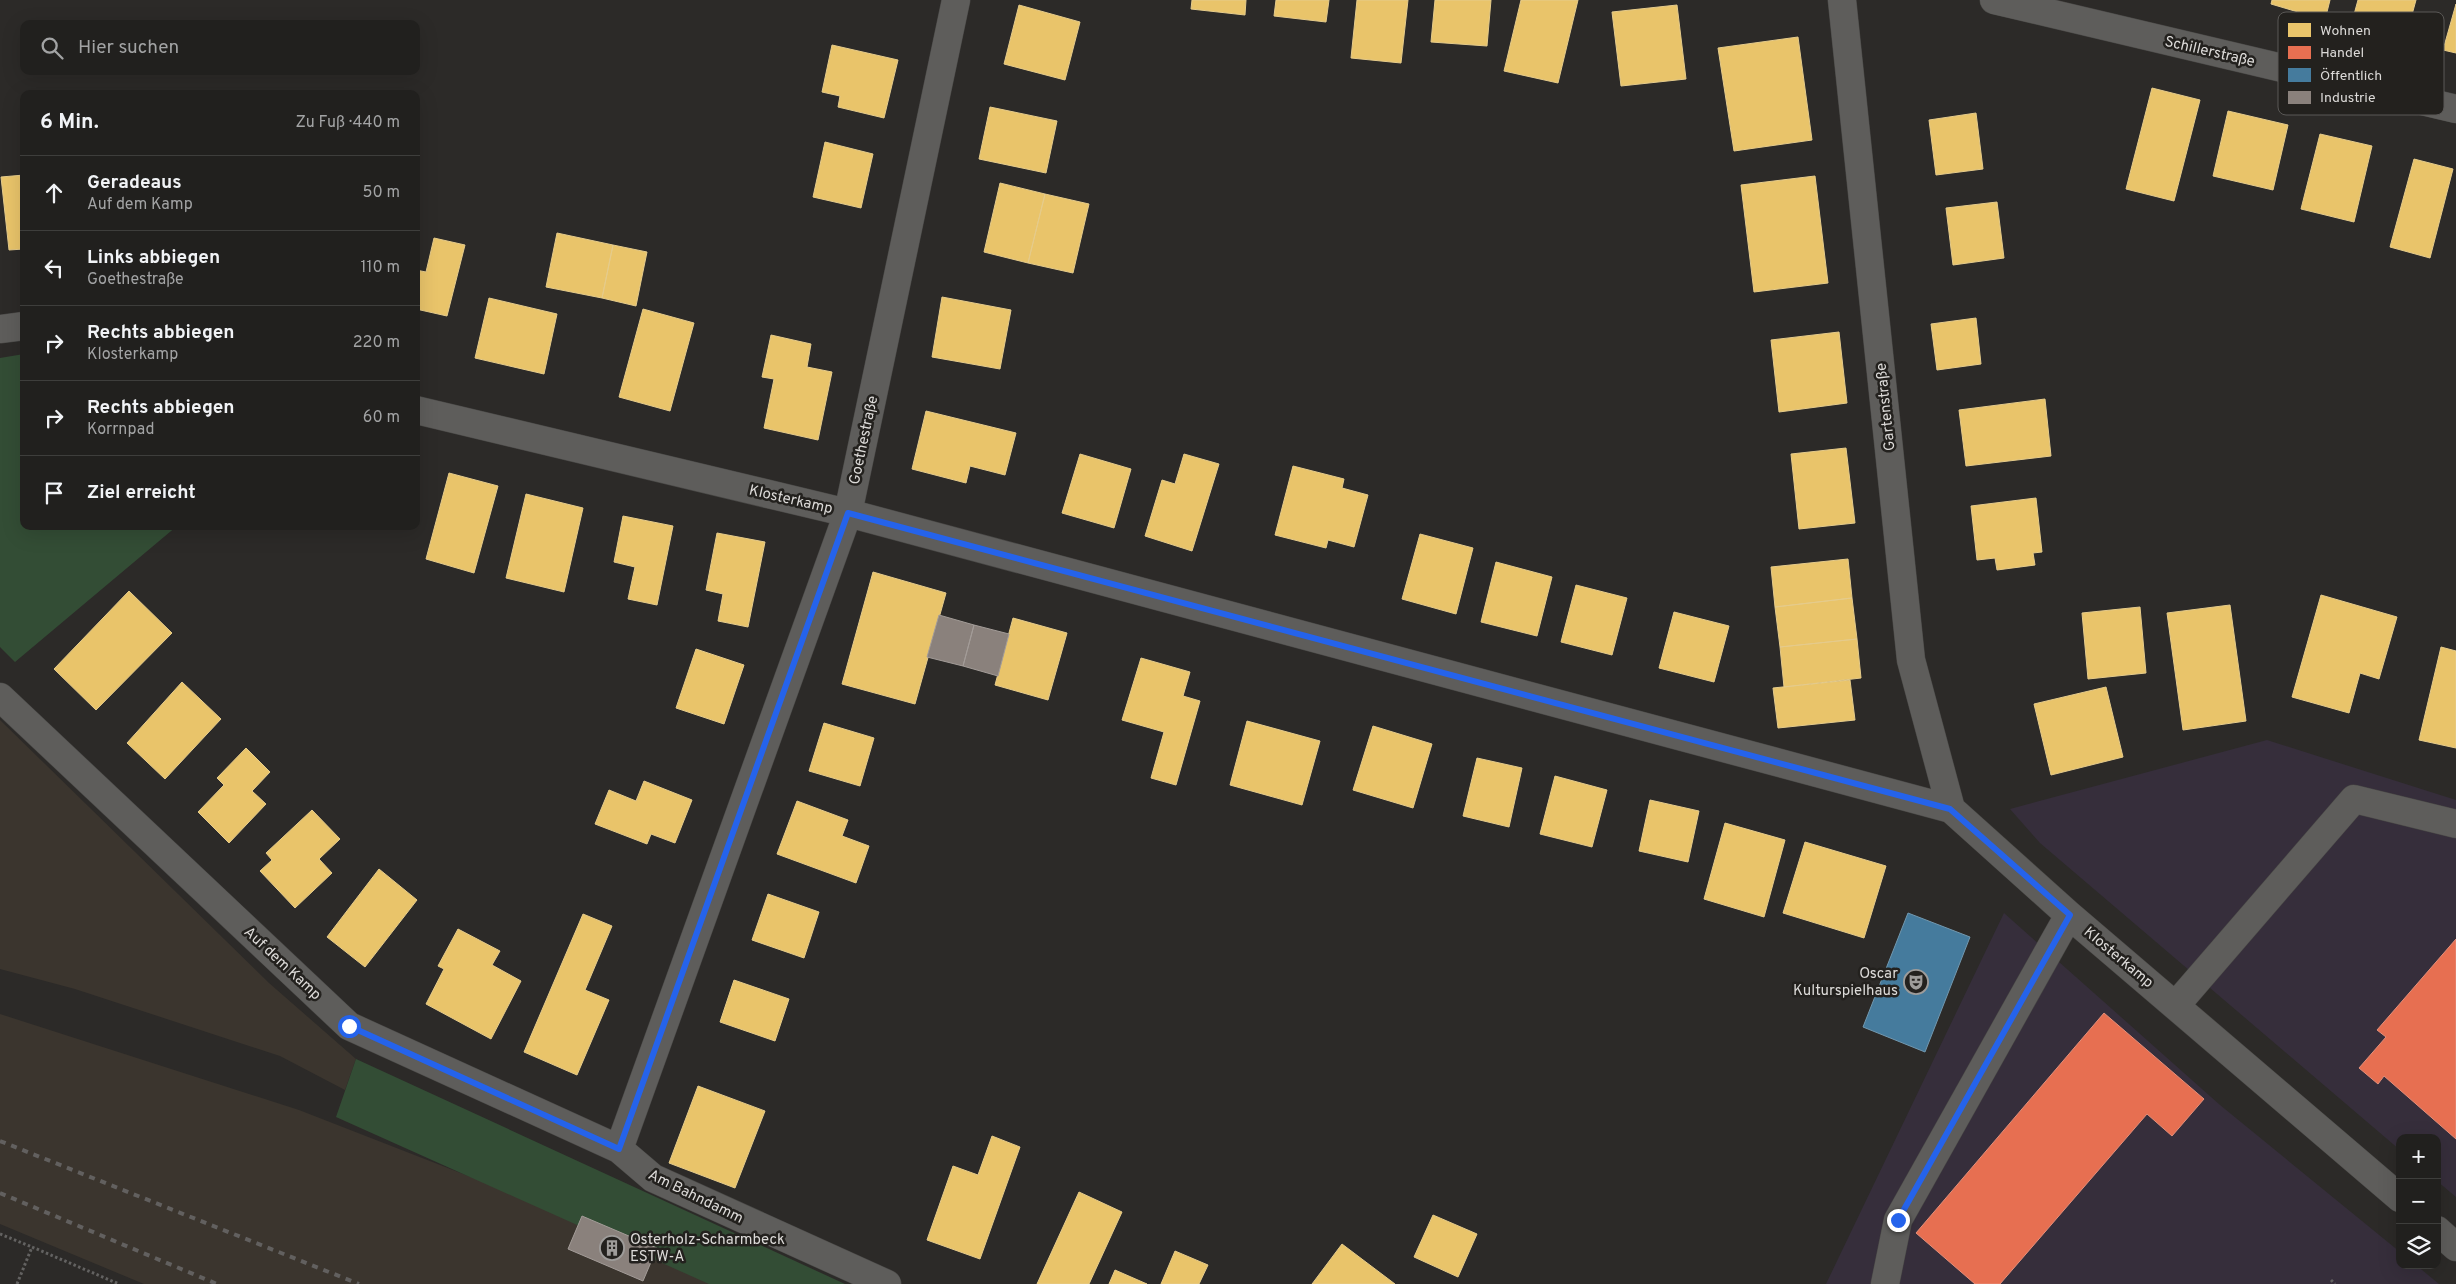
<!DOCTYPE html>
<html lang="de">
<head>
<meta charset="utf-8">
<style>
  :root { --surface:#21201e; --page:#2d2d2b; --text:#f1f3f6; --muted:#a2a3a4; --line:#3e3e3c }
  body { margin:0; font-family:Overpass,sans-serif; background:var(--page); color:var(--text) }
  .controls { position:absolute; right:15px; bottom:15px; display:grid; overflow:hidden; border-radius:10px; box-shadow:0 5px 20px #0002 }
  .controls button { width:45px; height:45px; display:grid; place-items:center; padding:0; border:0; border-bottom:1px solid var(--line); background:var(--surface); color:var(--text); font:25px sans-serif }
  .stop { position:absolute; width:15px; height:15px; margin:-11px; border:4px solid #2563eb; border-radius:50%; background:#fff }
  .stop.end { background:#2563eb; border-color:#fff; box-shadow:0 1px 5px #0008 }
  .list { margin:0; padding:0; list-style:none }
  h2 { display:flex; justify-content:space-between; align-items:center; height:65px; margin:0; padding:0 20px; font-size:21px }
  h2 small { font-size:16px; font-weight:400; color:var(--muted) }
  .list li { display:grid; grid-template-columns:32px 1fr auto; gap:15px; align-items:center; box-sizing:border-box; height:75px; padding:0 20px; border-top:1px solid var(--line) }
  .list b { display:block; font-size:19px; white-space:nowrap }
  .list p { margin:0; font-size:16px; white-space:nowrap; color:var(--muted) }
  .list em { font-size:16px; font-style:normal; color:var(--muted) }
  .icon { flex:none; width:28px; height:28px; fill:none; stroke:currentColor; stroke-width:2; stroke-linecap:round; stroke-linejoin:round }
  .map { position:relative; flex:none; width:2456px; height:1284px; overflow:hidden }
  .search { position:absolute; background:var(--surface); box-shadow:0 5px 20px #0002; left:20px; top:20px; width:400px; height:55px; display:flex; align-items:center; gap:12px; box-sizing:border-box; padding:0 18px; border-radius:10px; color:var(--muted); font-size:19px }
  .panel { position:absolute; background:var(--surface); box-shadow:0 5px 20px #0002; left:20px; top:90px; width:400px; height:440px; border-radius:10px }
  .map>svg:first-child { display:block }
  .commercial { fill:#362e3b }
  .built { fill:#3b352e }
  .green { fill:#334d35 }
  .homes { fill:#e9c46a; stroke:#e5cb8b }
  .shops { fill:#e76f51; stroke:#e48f7a }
  .public { fill:#457b9d; stroke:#7298af }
  .industry { fill:#8a817c; stroke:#a39c98 }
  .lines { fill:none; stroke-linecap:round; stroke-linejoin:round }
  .minor-casing { stroke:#484745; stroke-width:29 }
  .path { stroke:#636261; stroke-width:3; stroke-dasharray:2.5 2.5; stroke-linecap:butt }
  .minor { stroke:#5e5d5b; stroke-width:28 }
  .rail { stroke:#62605f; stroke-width:4; stroke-dasharray:6 6; stroke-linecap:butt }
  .route { stroke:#2563eb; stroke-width:6 }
  .labels { text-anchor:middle; stroke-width:5; stroke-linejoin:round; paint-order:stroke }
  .street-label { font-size:15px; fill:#dcdad8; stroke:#23211e }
  .poi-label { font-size:15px; fill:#dcdad8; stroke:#23211e; text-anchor:end }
  .key { fill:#23211e; stroke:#5a5856; stroke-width:1 }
  .key-label { font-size:14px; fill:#dcdad8 }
</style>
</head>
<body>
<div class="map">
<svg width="2456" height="1284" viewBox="0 0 2456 1284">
  <rect width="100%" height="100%" fill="#2c2a28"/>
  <path class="commercial" d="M2267 740 2456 800V1197L2437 1181V1138H2400V1150L2040 843 2010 809Z
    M2004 913 2220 1105 2400 1252V1265H2416L2439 1284H1826Z"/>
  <path class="built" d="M0 720 269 983 356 1059 345 1090 280 1056 75 989 0 969Z
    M0 1014 299 1110 746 1284H144L0 1224Z"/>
  <path class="green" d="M24 354V526H177L15 662 0 647V358Z
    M356 1059 845 1284H709L336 1117Z"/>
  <path class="homes" d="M1192 0H1246L1245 15 1191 9Z
    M1276 0H1329L1326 22 1274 16Z
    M1357 0H1408L1401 63 1351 58Z
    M1435 0H1491L1487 46 1431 42Z
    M1521 0H1578L1558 83 1504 71Z
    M2272 0H2330L2325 20 2271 4Z
    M2358 0H2416L2404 44 2350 29Z
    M2456 4V53L2443 50Z
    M1019 5 1080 22 1065 80 1004 64Z
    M1677 5 1686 79 1621 86 1612 12Z
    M1798 37 1812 140 1734 151 1718 48Z
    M832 45 898 60 884 118 838 107 840 96 822 92Z
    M2152 88 2200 100 2174 201 2126 189Z
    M990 107 1057 121 1046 173 979 159Z
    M2228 111 2288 125 2273 190 2213 176Z
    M1976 113 1983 169 1936 175 1929 120Z
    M2320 134 2372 146 2354 222 2301 209Z
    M825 142 873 154 861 208 813 197Z
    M2414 159 2453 169 2430 258 2390 247Z
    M24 175V249L9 250 1 177Z
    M1815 176 1828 283 1754 292 1741 185Z
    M1000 183 1045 194 1028 263 984 252Z
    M1045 194 1089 204 1073 273 1028 263Z
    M1997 202 2004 258 1953 265 1946 208Z
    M557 233 613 245 602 298 546 287Z
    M434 238 465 245 447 316 416 309V270L426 272Z
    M613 245 647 252 636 306 602 298Z
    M942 297 1011 310 1000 369 932 357Z
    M489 298 557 314 544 374 475 358Z
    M643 309 694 323 670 411 619 397Z
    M1976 318 1981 364 1937 370 1931 324Z
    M1839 332 1847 403 1779 412 1771 340Z
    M771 335 811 344 807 367 832 372 818 440 764 428 774 379 762 377Z
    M2045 399 2051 456 1966 466 1959 410Z
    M926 411 1016 433 1005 475 970 466 966 483 912 469Z
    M1846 448 1855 523 1799 529 1791 454Z
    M1080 454 1131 469 1114 528 1062 513Z
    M1184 454 1219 464 1192 551 1145 536 1162 480 1175 484Z
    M1293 466 1344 479 1342 488 1368 495 1354 547 1328 540 1326 548 1275 535Z
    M449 473 498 486 474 573 426 559Z
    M526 494 583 508 564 592 506 578Z
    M2036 498 2042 552 2033 553 2035 565 1997 570 1995 558 1977 560 1971 506Z
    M623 516 673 526 657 605 628 599 635 567 614 562Z
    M717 533 765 542 748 627 718 621 723 594 706 590Z
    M1420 534 1473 548 1456 614 1402 599Z
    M1848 559 1852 598 1775 607 1771 567Z
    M1496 562 1552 577 1537 636 1481 622Z
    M873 572 946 593 915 704 842 684Z
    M1576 585 1627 598 1612 655 1561 642Z
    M129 591 172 633 96 710 54 669Z
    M2321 595 2397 617 2379 679 2360 673 2349 713 2292 697Z
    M1852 598 1857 639 1780 647 1775 607Z
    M2230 605 2246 721 2183 730 2167 613Z
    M2140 607 2146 673 2088 679 2082 613Z
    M1674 612 1729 626 1714 682 1659 668Z
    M1013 618 1067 633 1048 700 995 685Z
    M1857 639 1861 678 1784 687 1780 647Z
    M2441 647 2456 651V748L2419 740Z
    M696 649 744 665 724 724 676 708Z
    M1141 658 1190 672 1183 696 1200 701 1176 785 1151 778 1164 732 1122 720Z
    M1850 680 1855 720 1778 728 1773 688Z
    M182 682 221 719 165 779 127 743Z
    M2106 687 2123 757 2051 775 2034 704Z
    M1247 721 1320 741 1302 805 1230 785Z
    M824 723 874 738 860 786 809 771Z
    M1373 726 1432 744 1413 808 1353 790Z
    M246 748 270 772 252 791 266 804 229 843 198 812 224 785 217 778Z
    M1477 758 1522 768 1509 827 1463 816Z
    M1555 776 1607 790 1592 847 1540 834Z
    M644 781 692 800 675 843 651 834 647 844 595 824 609 790 636 801Z
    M1650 800 1699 811 1688 862 1639 851Z
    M797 801 848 820 842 836 869 846 856 883 777 854Z
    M312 810 340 839 319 859 332 873 295 908 260 871 272 860 266 853Z
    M1725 823 1785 840 1764 917 1704 899Z
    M1805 842 1886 866 1864 938 1783 913Z
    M379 869 417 900 365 967 327 937Z
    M768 894 819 912 804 958 752 940Z
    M583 914 612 926 585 990 609 1000 577 1075 524 1052Z
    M458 929 500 951 492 965 521 981 491 1039 426 1004 444 969 438 966Z
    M734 980 789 999 775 1041 720 1022Z
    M698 1086 765 1111 735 1188 669 1163Z
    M992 1136 1020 1147 980 1259 927 1240 953 1166 978 1175Z
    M1079 1192 1122 1212 1089 1284H1037Z
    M1433 1215 1477 1234 1458 1277 1414 1257Z
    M1342 1244 1395 1284H1312Z
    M1175 1251 1208 1265 1199 1284H1161Z
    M1115 1270 1147 1284H1109Z"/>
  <path class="shops" d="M2456 939V1139L2384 1076 2378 1084 2359 1068 2386 1037 2377 1030Z
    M2104 1013 2204 1099 2172 1136 2147 1114 2000 1284H1975L1916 1233Z"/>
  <path class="public" d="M1908 913 1970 937 1925 1052 1863 1027Z"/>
  <path class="industry" d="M939 615 974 625 963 666 927 657Z
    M974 625 1009 634 998 676 963 666Z
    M582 1216 657 1248 643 1281 568 1249Z"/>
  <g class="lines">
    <defs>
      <path id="minor" d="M1842 0 1911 660 1951 809
        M1994 0 2456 109
        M0 329 24 326
        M416 410 848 513 1951 809 2069 915 2400 1198
        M0 697 349 1026 619 1149 653 1178 887 1284
        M2176 1005 2354 799 2456 824
        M619 1149 848 513 956 0
        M2437 1230 2456 1247
        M1885 1284 1898 1220 2069 915"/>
    </defs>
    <use href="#minor" class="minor-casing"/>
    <path class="path" d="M0 1234 32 1247
      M2331 1280 2335 1284
      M17 1284 32 1247 119 1284"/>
    <use href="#minor" class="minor"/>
    <path class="rail" d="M0 1141 359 1284
      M0 1193 217 1284"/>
  </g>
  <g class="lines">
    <path class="route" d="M349 1026 619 1149 848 513 1950 809 2070 915 1898 1220"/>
  </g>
  <defs>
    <symbol id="theatre-ring" viewBox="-11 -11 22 22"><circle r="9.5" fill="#23211e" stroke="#9e9c9a" stroke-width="1.5"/><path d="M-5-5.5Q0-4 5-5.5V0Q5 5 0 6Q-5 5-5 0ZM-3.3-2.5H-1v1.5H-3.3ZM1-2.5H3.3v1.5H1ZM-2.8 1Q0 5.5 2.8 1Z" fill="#9e9c9a"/></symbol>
    <symbol id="building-ring" viewBox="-11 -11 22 22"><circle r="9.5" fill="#23211e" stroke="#9e9c9a" stroke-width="1.5"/><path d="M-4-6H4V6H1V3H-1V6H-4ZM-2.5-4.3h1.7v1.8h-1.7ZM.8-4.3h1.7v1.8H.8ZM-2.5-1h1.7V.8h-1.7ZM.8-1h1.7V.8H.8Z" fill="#9e9c9a"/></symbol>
  </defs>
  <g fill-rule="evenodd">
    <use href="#theatre-ring" x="1902" y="968" width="28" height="28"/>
    <use href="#building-ring" x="598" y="1234" width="28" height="28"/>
  </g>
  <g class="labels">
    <g class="street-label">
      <text transform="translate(2210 51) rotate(13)" y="5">Schillerstraße</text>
      <text transform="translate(1885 407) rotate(-96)" y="5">Gartenstraße</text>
      <text transform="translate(863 440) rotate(-78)" y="5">Goethestraße</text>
      <text transform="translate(791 499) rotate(13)" y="5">Klosterkamp</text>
      <text transform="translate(2119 957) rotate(40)" y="5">Klosterkamp</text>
      <text transform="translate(283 963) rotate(43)" y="5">Auf dem Kamp</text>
      <text transform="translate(696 1196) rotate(26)" y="5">Am Bahndamm</text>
    </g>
    <g class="poi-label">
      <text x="1898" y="978">Oscar<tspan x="1898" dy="17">Kulturspielhaus</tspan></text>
      <text x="630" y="1244" text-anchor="start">Osterholz-Scharmbeck<tspan x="630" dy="17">ESTW-A</tspan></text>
    </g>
  </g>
  <rect x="2278" y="12" width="166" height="103" rx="8" class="key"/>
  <rect x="2288" y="23" width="23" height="14" fill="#e9c46a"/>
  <rect x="2288" y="46" width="23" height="13" fill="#e76f51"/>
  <rect x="2288" y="68" width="23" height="14" fill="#457b9d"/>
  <rect x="2288" y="91" width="23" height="13" fill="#8a817c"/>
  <g class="key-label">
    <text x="2320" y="35">Wohnen</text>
    <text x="2320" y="57">Handel</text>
    <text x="2320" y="80">Öffentlich</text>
    <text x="2320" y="102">Industrie</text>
  </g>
</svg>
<div class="controls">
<button>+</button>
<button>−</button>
<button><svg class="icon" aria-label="layers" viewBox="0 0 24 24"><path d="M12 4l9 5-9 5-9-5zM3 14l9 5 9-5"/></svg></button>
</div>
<div class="stop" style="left:349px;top:1026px"></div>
<div class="stop end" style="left:1898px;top:1220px"></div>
<div class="search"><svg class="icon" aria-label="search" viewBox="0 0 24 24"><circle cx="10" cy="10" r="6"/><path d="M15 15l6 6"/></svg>Hier suchen</div>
<section class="panel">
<h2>6 Min.<small>Zu Fuß · 440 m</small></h2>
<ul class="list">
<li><svg class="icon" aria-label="ahead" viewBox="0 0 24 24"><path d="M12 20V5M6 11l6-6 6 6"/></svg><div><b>Geradeaus</b><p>Auf dem Kamp</p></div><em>50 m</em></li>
<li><svg class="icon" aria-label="left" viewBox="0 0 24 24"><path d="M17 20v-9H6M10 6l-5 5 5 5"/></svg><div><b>Links abbiegen</b><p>Goethestraße</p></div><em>110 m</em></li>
<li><svg class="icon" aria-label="right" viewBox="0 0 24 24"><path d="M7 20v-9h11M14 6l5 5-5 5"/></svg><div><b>Rechts abbiegen</b><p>Klosterkamp</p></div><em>220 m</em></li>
<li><svg class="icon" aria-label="right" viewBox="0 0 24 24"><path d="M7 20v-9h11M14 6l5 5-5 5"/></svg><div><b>Rechts abbiegen</b><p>Korrnpad</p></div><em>60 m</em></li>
<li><svg class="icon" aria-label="arrive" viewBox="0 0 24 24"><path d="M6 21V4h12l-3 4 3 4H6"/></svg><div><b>Ziel erreicht</b></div></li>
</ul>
</section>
</div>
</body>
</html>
